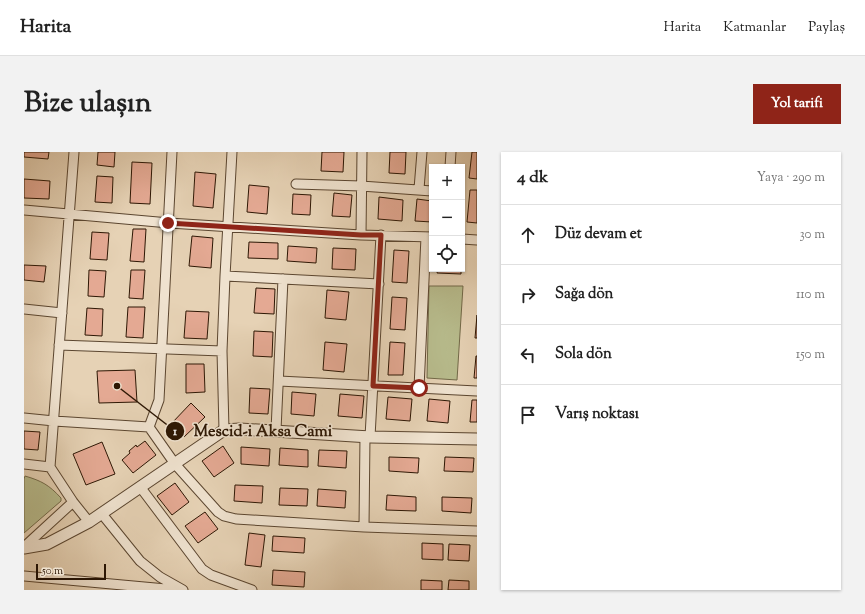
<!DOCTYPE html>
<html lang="tr">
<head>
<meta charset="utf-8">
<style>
  :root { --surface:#fff; --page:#f2f2f2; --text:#222; --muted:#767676; --line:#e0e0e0; --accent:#8f2418 }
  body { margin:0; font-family:"Sorts Mill Goudy",serif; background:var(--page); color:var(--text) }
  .controls { position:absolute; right:12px; top:12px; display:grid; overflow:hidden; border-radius:0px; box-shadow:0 1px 3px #0004 }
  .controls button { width:36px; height:36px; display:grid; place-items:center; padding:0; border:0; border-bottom:1px solid var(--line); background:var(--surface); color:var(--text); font:20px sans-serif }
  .scale { position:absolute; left:12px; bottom:10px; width:70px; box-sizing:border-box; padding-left:4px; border:2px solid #2d1704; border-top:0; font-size:11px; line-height:14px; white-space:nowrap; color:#2d1704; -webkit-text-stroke:3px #efe2cf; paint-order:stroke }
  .stop { position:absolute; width:12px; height:12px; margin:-9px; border:3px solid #8f2418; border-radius:50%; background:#fff }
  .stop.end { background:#8f2418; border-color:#fff; box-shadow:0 1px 4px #0008 }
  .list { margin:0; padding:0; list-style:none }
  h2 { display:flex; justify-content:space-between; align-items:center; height:52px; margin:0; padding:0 16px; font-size:17px }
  h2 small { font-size:13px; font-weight:400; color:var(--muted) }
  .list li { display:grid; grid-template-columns:26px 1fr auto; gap:12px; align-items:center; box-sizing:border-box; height:60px; padding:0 16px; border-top:1px solid var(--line) }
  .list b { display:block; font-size:15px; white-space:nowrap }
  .list em { font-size:13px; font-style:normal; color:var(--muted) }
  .icon { flex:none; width:22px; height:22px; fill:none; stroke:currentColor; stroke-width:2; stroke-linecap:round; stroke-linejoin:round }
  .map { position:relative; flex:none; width:453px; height:438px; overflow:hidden; border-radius:0px }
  header { display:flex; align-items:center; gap:24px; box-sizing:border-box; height:56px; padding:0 20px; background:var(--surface); border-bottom:1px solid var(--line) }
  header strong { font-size:19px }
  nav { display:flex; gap:22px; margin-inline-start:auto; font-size:14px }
  .intro { display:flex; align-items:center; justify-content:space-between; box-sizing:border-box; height:96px; padding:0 24px }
  h1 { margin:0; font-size:28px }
  .button { padding:10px 18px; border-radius:0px; background:var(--accent); color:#fff; font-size:14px; font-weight:700 }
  main { display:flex; gap:24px; padding:0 24px }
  aside { flex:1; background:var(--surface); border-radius:0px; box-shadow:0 1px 3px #0004 }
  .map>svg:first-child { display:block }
  .green { fill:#b7bb8c; stroke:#726948 }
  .building { fill:#e4a993; stroke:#2d1704 }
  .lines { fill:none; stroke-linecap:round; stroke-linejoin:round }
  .minor-casing { stroke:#5b4630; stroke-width:11 }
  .tertiary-casing { stroke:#5b4630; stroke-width:13 }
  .minor { stroke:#efe2cf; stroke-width:9 }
  .tertiary { stroke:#efe2cf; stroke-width:11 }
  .route { stroke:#8f2418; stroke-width:5 }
  .leader { fill:none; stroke:#2d1704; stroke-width:1.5 }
  .callout-dot { fill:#2d1704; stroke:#efe2cf; stroke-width:1.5 }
  .mark-label { font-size:12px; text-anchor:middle; font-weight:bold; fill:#fff }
  .callout-label { font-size:16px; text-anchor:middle; font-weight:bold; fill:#2d1704; stroke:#efe2cf; stroke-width:3; stroke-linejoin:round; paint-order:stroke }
</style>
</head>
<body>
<header>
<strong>Harita</strong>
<nav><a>Harita</a><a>Katmanlar</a><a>Paylaş</a></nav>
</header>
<div class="intro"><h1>Bize ulaşın</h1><a class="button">Yol tarifi</a></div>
<main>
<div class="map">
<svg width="453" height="438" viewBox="0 0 453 438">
  <rect width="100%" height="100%" fill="#e6d2b5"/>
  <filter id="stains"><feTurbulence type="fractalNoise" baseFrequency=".005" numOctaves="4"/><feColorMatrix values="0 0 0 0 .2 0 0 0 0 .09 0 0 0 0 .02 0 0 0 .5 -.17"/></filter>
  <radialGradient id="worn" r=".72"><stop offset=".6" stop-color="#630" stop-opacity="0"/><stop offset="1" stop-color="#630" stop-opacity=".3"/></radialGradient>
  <path class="green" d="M405 134H439L433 228 403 226Z
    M1 324C18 329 25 333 37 346V349L0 381V327Z"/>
  <path class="building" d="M0 0H25L24 7 0 5Z
    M74 0H91L90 15 73 13Z
    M298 0H320L319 20 297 19Z
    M366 0H382L381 22 365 21Z
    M448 0H453V27L445 26Z
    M108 10 128 11 126 52 106 51Z
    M171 20 192 22 189 56 169 54Z
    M73 24 89 25 88 51 71 50Z
    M0 27 26 29 25 47 0 46Z
    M225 33 245 35 243 62 223 60Z
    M446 38H453V71L443 70Z
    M310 41 328 43 326 65 308 64Z
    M269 42 287 43 286 63 268 62Z
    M355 45 379 48 378 69 354 67Z
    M393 47 408 49V70L391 69Z
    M109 77H122L120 110 106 109Z
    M68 80 85 81 83 108 66 107Z
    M168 84 189 86 187 116 165 114Z
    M225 90 254 91V107L224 106Z
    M264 94 293 96 292 111 263 109Z
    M309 96 332 97 331 118 308 117Z
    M370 98 385 99 383 131 368 130Z
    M0 113 22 114 20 130 0 128Z
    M414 117H437V122L413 121Z
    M65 118 82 119 80 145 64 144Z
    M107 118H121L119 147 105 146Z
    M232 136 251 137 250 162 230 161Z
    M303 138 325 140 322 168 301 166Z
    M368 145 383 146 381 178 366 177Z
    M104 155H121L119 186 102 185Z
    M63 156 79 157 78 184 61 183Z
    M162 159 185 160 183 187 160 186Z
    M453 163V186H451Z
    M230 179 249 180 248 205 229 204Z
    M301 190 323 192 320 220 299 218Z
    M366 190 381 191 379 223H364Z
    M452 204H453V226H450Z
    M162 212H180L181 240 162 241Z
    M111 218 113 250 75 251 73 219Z
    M226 236 246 237 244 262 225 261Z
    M268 240 292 242 290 264 267 262Z
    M316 242 340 244 338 266 314 264Z
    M364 245 388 247 386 269 362 267Z
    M405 247 426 249 424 271 403 269Z
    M448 248H453V270H446Z
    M167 251 181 265 160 285 147 272Z
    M0 279 16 280 14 298 0 297Z
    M121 289 132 303 109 321 98 308 106 301 105 299 112 293 113 295Z
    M78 290 91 322 62 333 49 302Z
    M199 294 210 311 190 325 178 309Z
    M217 295 246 297 245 314 217 312Z
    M256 296 284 298V315L255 313Z
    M295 298 323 299 322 316 294 314Z
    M365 305 395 306 394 321 365 319Z
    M421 305 450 306 449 320 420 319Z
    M151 331 165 350 148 363 133 344Z
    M211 333 239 334 238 351 210 349Z
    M256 336 284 337 283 354 255 353Z
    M294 337 322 339 321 356 293 354Z
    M363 343 392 345V359L362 358Z
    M418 345 448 346 447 361 418 359Z
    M181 360 194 377 174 391 161 374Z
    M225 381 241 383 237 415 221 413Z
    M249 384 281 386 280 401 248 399Z
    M398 391 419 392V408L398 407Z
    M425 392 446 393 445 409 424 408Z
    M249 418 281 420 280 435 248 433Z
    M397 428 418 429V438H397Z
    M425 428 445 429V438H424Z"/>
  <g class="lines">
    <defs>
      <path id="minor" d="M426 15 427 0
        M272 32 337 34 408 39
        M395 37 398 0
        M0 58 145 71 337 83 408 85
        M337 83 338 0
        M438 87 453 88
        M201 124 355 132
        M0 157 38 161
        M35 193 198 199
        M255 229 453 239
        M395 236 402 85
        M0 266 30 269 125 275 135 248 148 0
        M125 275 151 312 194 360 200 364 212 367 340 375 453 379
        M200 278 198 199 201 124 208 0
        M252 278 259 127
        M346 285 357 83
        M0 312 26 315 50 0
        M26 315 49 350 65 370
        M117 336 178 417 187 423 228 438
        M78 362 116 409 136 425 159 438
        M340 375 341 284
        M0 395 49 350
        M0 424 153 438"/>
      <path id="tertiary" d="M0 396 23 392 65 370 200 278 216 277 346 285 453 287"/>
    </defs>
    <use href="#minor" class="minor-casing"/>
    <use href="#tertiary" class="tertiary-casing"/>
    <use href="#minor" class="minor"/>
    <use href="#tertiary" class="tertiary"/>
  </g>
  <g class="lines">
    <path class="route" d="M144 71 337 83H357L349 234 395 236"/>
  </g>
  <path class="leader" d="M93 234L151 279"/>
  <g class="callout-dot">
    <circle cx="93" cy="234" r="4"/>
    <circle cx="151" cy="279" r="10"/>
  </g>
  <g class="mark-label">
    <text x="151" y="283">1</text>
  </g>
  <g class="callout-label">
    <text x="239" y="284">Mescid-i Aksa Cami</text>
  </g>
  <rect width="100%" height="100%" filter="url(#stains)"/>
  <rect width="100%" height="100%" fill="url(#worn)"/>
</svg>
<div class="controls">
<button>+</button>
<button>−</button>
<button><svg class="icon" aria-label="locate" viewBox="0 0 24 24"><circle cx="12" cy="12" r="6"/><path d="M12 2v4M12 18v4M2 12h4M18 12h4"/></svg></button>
</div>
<div class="scale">50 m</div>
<div class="stop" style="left:395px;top:236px"></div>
<div class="stop end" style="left:144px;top:71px"></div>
</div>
<aside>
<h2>4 dk<small>Yaya · 290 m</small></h2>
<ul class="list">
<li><svg class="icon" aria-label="ahead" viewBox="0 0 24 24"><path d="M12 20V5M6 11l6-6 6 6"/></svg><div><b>Düz devam et</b></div><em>30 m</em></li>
<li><svg class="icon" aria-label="right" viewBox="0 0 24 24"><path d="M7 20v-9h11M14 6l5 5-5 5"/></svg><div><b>Sağa dön</b></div><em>110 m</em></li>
<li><svg class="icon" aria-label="left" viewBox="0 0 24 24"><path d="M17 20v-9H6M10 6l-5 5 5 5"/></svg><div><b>Sola dön</b></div><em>150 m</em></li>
<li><svg class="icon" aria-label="arrive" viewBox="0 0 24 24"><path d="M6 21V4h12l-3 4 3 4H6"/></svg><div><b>Varış noktası</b></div></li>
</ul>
</aside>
</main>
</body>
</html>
